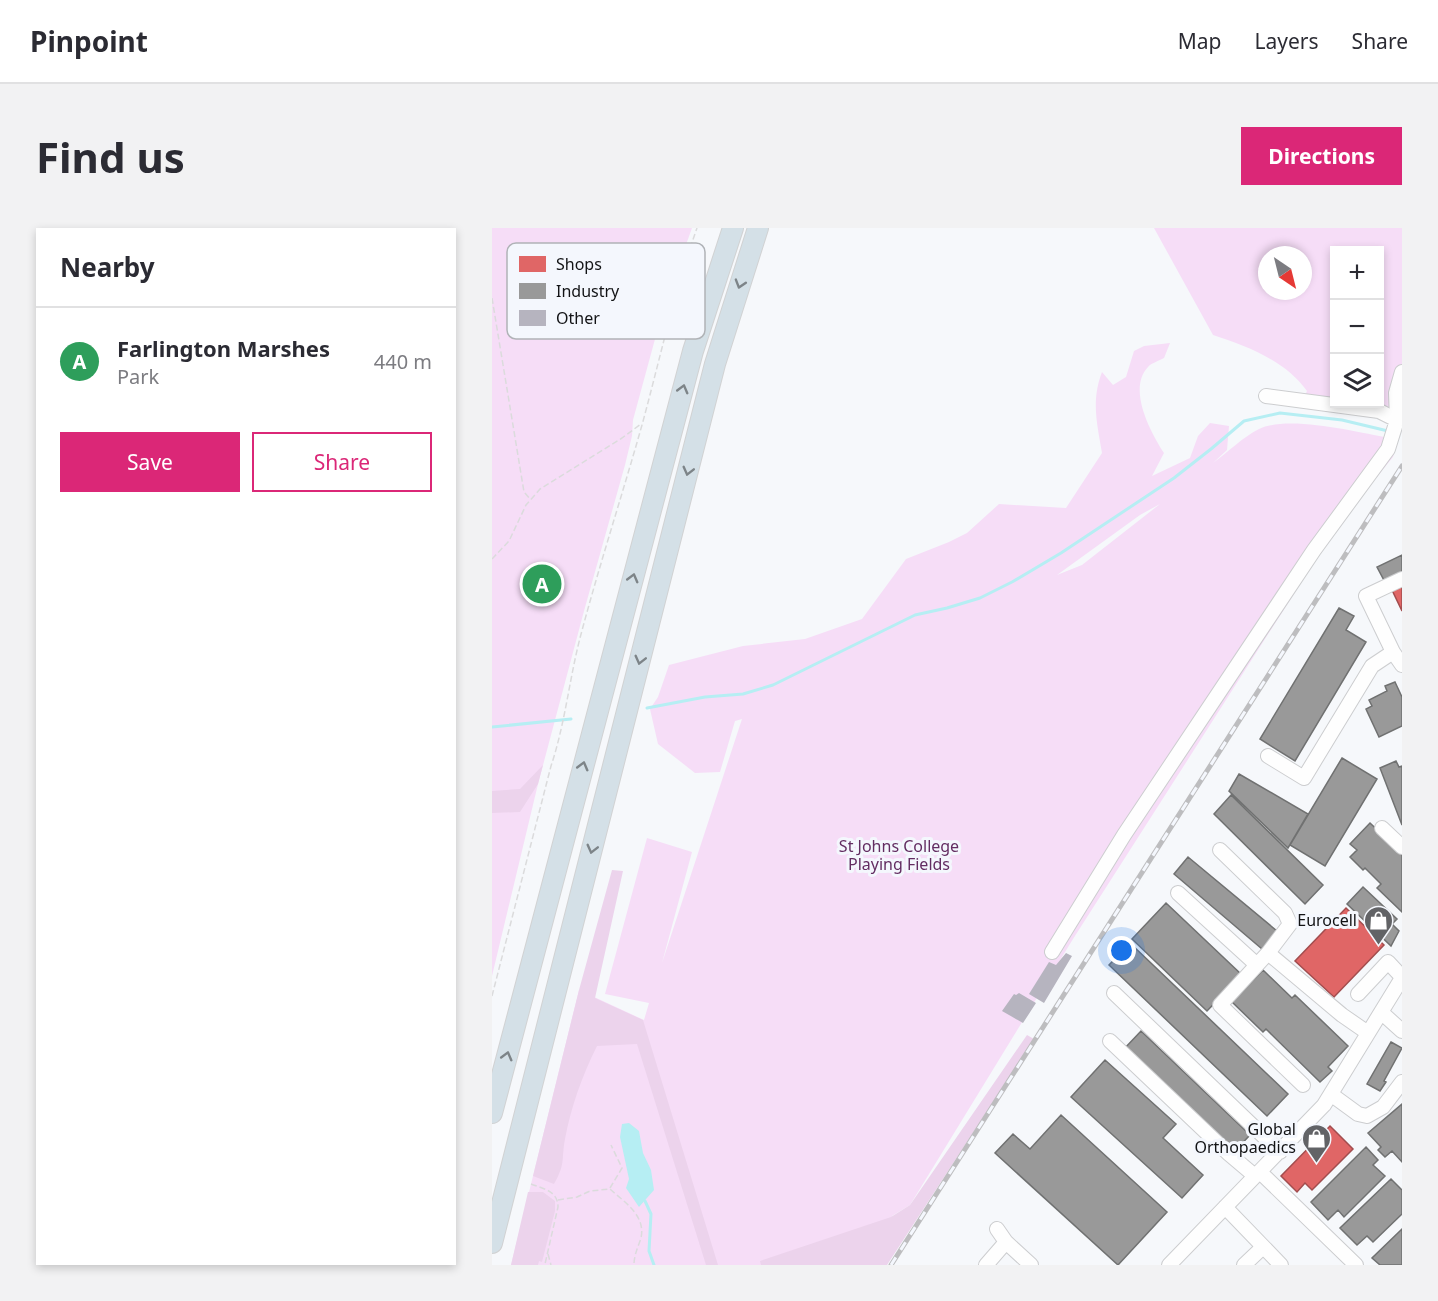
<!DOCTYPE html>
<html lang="en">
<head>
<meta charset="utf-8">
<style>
  :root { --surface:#fff; --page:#f2f2f3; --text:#2b2b33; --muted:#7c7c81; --line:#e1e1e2; --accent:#db2777 }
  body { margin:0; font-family:"Noto Sans",sans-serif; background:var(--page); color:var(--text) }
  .controls { position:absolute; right:18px; top:18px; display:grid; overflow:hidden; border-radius:0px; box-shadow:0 3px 9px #0003 }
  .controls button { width:54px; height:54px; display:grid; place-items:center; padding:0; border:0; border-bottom:2px solid var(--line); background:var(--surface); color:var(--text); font:30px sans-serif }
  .compass { position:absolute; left:766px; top:18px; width:54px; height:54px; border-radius:50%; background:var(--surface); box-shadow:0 3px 9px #0003; rotate:145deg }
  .you { position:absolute; left:630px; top:723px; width:21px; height:21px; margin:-15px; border:4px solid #fff; border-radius:50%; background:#1a73e8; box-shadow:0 0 0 9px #1a73e833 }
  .badge { display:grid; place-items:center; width:39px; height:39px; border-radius:50%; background:var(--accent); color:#fff; font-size:20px; font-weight:700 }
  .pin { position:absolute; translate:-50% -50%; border:3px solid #fff; box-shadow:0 2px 6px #0006 }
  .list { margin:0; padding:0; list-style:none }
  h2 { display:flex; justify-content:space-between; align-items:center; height:78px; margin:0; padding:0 24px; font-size:26px }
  h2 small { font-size:20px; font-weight:400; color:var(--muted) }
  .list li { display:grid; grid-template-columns:39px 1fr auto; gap:18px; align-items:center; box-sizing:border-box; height:108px; padding:0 24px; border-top:2px solid var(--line) }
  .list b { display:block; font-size:22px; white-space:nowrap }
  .list p { margin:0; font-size:20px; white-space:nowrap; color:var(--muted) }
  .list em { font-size:20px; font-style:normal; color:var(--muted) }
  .actions { display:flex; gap:12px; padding:18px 24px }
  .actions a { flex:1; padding:14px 0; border:2px solid var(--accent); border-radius:0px; text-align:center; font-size:21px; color:var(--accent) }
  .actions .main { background:var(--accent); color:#fff }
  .icon { flex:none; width:33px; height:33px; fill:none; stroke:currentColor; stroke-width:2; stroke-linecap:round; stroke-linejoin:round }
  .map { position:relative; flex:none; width:910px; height:1037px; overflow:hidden; border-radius:0px }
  header { display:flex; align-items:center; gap:36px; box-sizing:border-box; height:84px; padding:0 30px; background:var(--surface); border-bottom:2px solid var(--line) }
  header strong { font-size:28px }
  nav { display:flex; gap:33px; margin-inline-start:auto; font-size:21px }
  .intro { display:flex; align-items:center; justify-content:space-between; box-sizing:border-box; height:144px; padding:0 36px }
  h1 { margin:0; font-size:42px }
  .button { padding:15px 27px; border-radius:0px; background:var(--accent); color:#fff; font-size:21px; font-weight:700 }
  main { display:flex; gap:36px; padding:0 36px }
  aside { flex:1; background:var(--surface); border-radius:0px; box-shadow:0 3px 9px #0003 }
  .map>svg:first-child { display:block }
  .green { fill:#f6ddf7; fill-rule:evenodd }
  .forest { fill:#ecd3ec }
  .water { fill:#b6eef3 }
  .shops { fill:#e06666; stroke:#a24d4e; stroke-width:1.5 }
  .industry { fill:#999; stroke:#707171; stroke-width:1.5 }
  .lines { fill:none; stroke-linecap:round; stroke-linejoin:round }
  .stream { stroke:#b6eef3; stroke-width:3 }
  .building { fill:#b6b4bf }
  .minor-casing { stroke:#cccdcf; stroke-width:16 }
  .highway-casing { stroke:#d1d2d3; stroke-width:22 }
  .path { stroke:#dbdbdc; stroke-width:1.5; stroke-dasharray:6 3; stroke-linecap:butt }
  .minor { stroke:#fefefe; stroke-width:14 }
  .highway { stroke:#d4e0e7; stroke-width:20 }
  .rail-casing { stroke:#bdbdbf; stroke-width:5 }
  .rail { stroke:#f4f7fd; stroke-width:3; stroke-dasharray:9; stroke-linecap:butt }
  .oneway { stroke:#7d8488 }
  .labels { text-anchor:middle; stroke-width:6; stroke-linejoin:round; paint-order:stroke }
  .park-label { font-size:16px; fill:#632d62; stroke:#f4f7fd }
  .poi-label { font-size:16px; fill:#121315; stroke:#f4f7fd; text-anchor:end }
  .key { fill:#f4f7fd; stroke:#b0b3b7; stroke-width:1.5 }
  .key-label { font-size:16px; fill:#121315 }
</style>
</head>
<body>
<header>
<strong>Pinpoint</strong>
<nav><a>Map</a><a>Layers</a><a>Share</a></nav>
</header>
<div class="intro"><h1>Find us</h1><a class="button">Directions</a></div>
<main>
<aside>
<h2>Nearby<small></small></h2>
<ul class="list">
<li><span class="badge" style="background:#2e9e5b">A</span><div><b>Farlington Marshes</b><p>Park</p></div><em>440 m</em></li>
</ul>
<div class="actions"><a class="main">Save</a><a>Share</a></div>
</aside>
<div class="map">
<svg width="910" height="1037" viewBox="0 0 910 1037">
  <rect width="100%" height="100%" fill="#f6f8fb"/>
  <path class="green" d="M0 0H200L172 78 141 192 140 208 133 237 92 383 46 556 0 748Z
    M662 0H910V199L901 229 846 297 581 711 418 977 400 988 395 1037H19L87 762 152 792 157 775 113 766 155 610 200 624 170 735 250 491 243 493 228 544 203 545 166 516 158 481 166 469 177 437 251 418 313 411 370 391 414 331 457 314 475 305 507 276 574 280 610 225C605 195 599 173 610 144L621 157 634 149 642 123 652 118 678 115 672 130C667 133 659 135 656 139 635 161 659 205 672 225L660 248 698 230 706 208 718 195 737 198 735 222 721 235C736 224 751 209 767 201 797 187 864 204 897 210V192L809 176 815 163C794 133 755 118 721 107ZM842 22H888V176H842ZM775 27H811V63H775ZM668 276 590 337 565 347 648 287Z"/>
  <path class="forest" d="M51 537 46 556 28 584 0 585V563L28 561Z
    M120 642 131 643 103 770 151 792 226 1037H214L145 816 105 818C90 848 79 879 73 911 69 932 74 935 62 956L41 948 87 762Z
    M535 807 542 811 395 1037H269L268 1033 399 989 418 977Z
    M36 964H51L63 973V983L50 1034 47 1033 46 1037H19Z"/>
  <path class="water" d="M137 895 147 903 151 925 159 942 162 962 147 979 134 960 137 951 128 909 130 896Z"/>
  <path class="shops" d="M910 357V383L900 362Z
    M854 680 892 717 842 769 803 733Z
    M838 898 861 921 820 962 813 955 805 964 789 948Z"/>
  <path class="industry" d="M910 327V348L894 356 885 339Z
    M847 380 862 388 854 402 874 414 803 533 768 511Z
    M903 454 910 469V498L887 509 874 481 880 478 877 472 895 463 893 458Z
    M850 530 885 551 833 638 798 617Z
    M904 533 907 539 910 538V597L888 540Z
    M747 546 816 586 796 620 737 563Z
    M739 567 831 657 813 676 722 586Z
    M878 595 910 625V684L885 660 889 656 873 640 871 642 858 629 865 622 858 616Z
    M696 629 785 703 770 721 682 646Z
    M871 659 905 691 900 696 907 703 899 718 855 676Z
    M674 675 750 747 715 783 640 711Z
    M638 715 796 866 775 888 617 737Z
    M771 742 800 770 803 767 856 818 836 839 840 843 828 854 774 801 771 804 740 774Z
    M649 803 758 907 741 925 632 821Z
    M899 814 910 820 892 853 894 854 888 863 875 856Z
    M613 832 684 896 671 910 711 947 690 970 579 869Z
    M910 876V934L900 923 893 929 886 922 889 919 876 905Z
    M569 887 675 984 626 1037 503 925 521 906 538 921Z
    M874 919 886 932 881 937 893 948 852 989 846 982 836 992 819 974Z
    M899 951 910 962V986L881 1014 875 1008 865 1017 848 1000Z
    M910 1001V1037H888L880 1030Z"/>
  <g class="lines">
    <path class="stream" d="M155 480 213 469 251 466 281 457 423 387 455 380 488 370 520 354 569 325 682 250 719 221 752 193 788 185 850 192 896 203
      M0 499 79 491
      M153 973 159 986 157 1023 162 1037"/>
  </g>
  <path class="building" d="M574 725 580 728 552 775 537 766 557 734 564 737Z
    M527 765 544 775 531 795 510 783 522 766 524 767Z"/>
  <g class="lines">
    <defs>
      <path id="minor" d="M774 168 887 183 905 192
        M910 351 874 368 901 424 910 437
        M776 528 812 550 880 438 901 424
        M890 600 910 619
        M728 622 793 685 798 696 776 725 728 777 811 857
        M686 665 765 737
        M560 724 632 607 822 322 896 221 905 192 904 165 910 144
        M776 725 850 787 876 805
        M622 765 788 924
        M866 766 896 734 910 749
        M889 784 910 803
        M618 813 737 926 763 948
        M840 867 866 886 875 888 891 879 910 854
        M768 944 864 1037
        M733 979 789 1037
        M505 1001 514 1014 539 1037
        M494 1037 514 1014
        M677 1037 832 877 910 750
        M752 1037 771 1019"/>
      <path id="highway" d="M0 885 201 123 241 0
        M0 1015 223 136 266 0"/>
    </defs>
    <use href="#minor" class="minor-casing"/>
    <use href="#highway" class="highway-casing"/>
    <path class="path" d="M0 70 32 264 38 271
      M0 331 17 313 34 277 48 261 130 210 149 196
      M0 768 59 538C73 496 77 453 88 410 107 338 130 268 150 197 168 131 182 65 205 0
      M39 956C52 961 66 963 66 979L53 1036
      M118 960 130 940 119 917
      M66 972 85 969 98 963 118 961C132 974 154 987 149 1010 146 1019 142 1027 142 1037
      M56 1026 59 1037"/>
    <use href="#minor" class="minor"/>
    <use href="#highway" class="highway"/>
    <defs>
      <path id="rail" d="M399 1037 910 238"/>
    </defs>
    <use href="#rail" class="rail-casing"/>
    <use href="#rail" class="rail"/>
  </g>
  <defs><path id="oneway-chevron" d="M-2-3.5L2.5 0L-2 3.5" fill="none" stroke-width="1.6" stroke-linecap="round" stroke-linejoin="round" transform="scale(1.5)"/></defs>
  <g class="oneway">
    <use href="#oneway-chevron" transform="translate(248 56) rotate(107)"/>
    <use href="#oneway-chevron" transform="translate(191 161) rotate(-75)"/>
    <use href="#oneway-chevron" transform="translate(196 243) rotate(104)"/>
    <use href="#oneway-chevron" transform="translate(141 350) rotate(-75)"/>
    <use href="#oneway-chevron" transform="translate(148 432) rotate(104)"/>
    <use href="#oneway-chevron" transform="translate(91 538) rotate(-75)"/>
    <use href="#oneway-chevron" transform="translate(100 621) rotate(104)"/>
    <use href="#oneway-chevron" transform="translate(15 828) rotate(-75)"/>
  </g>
  <defs>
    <symbol id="shop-pin" viewBox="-11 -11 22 30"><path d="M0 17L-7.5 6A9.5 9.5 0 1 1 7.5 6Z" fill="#626366" stroke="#f4f7fd"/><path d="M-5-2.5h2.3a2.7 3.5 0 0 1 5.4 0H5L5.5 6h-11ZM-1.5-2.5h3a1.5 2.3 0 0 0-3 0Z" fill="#fff"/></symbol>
  </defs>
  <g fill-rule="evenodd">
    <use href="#shop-pin" x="870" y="676" width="33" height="45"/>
    <use href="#shop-pin" x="808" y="894" width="33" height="45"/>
  </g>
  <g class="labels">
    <g class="park-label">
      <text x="407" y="624">St Johns College<tspan x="407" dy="18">Playing Fields</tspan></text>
    </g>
    <g class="poi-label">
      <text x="865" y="698">Eurocell</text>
      <text x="804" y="907">Global<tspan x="804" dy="18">Orthopaedics</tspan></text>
    </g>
  </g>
  <rect x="15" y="15" width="198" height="96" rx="9" class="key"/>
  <rect x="27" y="28" width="27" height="16" fill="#e06666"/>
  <rect x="27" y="55" width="27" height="16" fill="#999"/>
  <rect x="27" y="82" width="27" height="16" fill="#b6b4bf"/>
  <g class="key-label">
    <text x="64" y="42">Shops</text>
    <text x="64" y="69">Industry</text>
    <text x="64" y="96">Other</text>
  </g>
</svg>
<div class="controls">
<button>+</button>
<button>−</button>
<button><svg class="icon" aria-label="layers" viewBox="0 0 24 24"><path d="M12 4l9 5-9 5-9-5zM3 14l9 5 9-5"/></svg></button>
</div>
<svg class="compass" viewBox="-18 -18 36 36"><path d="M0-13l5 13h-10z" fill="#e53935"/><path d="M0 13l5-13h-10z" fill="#7c7c81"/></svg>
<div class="you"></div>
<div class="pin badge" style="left:50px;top:356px;background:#2e9e5b">A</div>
</div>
</main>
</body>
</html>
